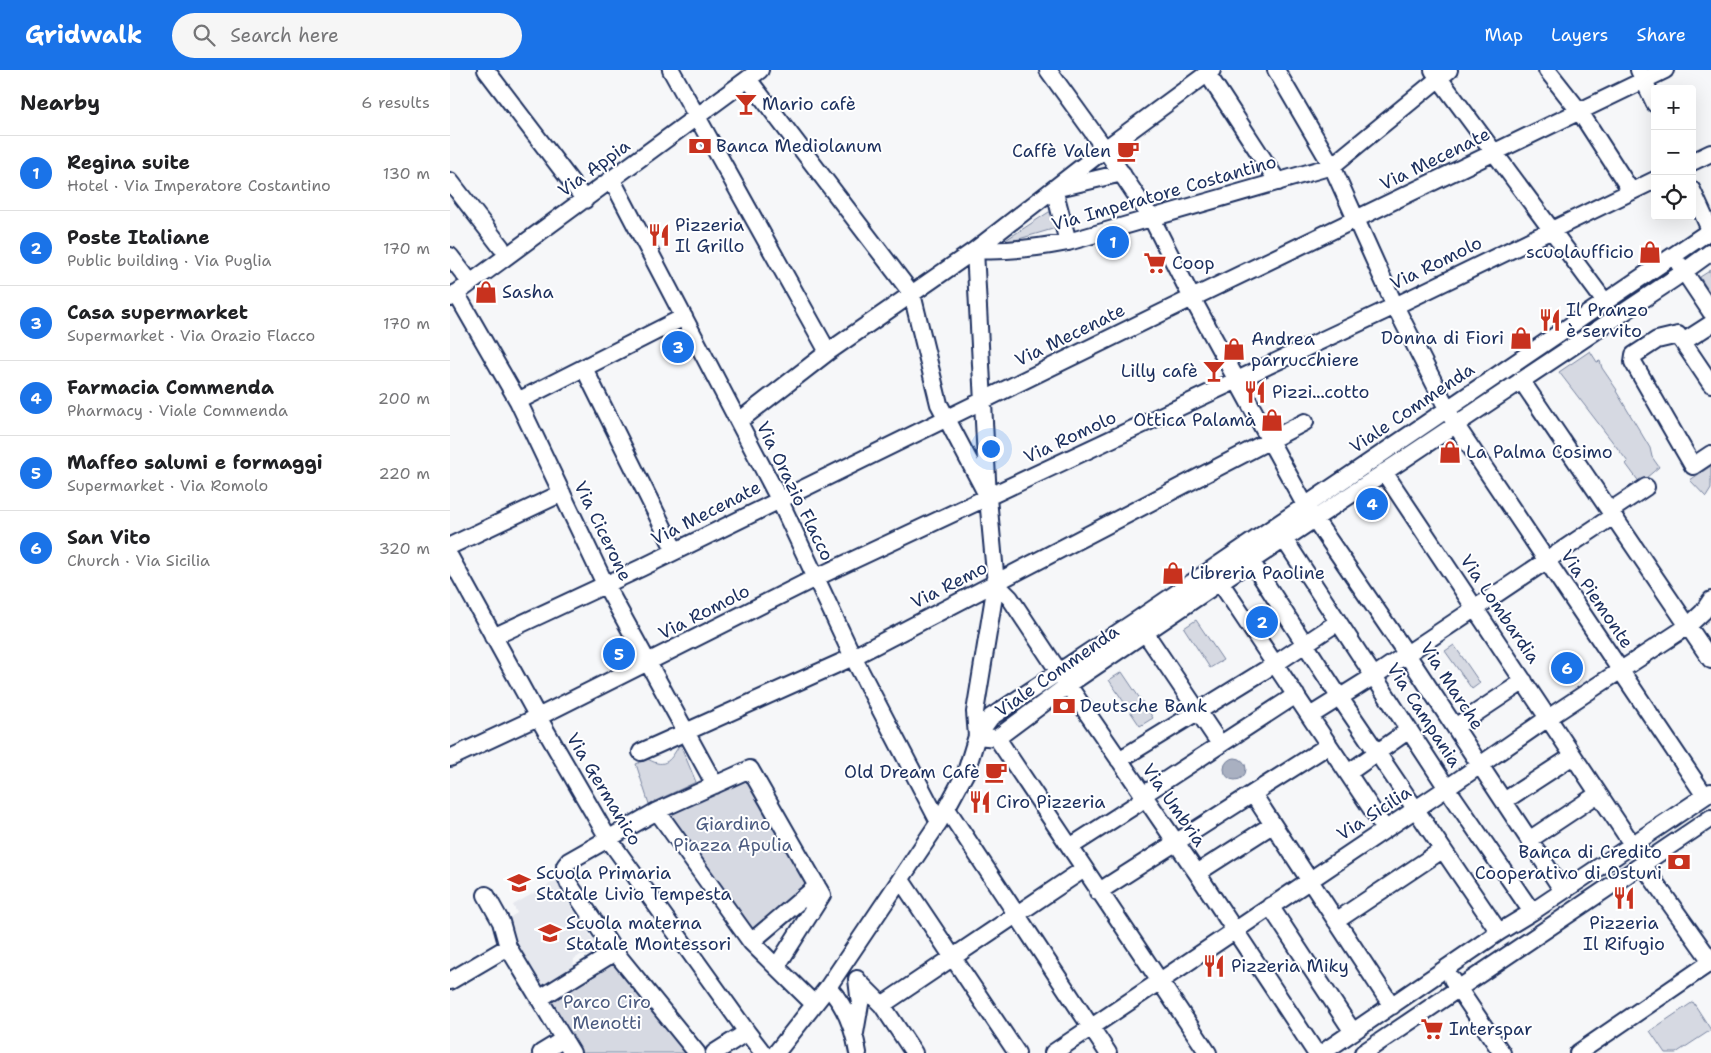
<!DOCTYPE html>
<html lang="en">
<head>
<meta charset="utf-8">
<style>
  :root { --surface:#fff; --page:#f6f6f6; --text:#202124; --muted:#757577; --line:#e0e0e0; --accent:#1a73e8 }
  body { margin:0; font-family:"Shantell Sans",sans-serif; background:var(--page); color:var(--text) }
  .controls { position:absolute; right:15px; top:15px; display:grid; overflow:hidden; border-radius:5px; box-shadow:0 5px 20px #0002 }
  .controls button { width:45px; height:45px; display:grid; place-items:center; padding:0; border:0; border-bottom:1px solid var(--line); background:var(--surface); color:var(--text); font:25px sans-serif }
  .you { position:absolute; left:540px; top:378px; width:18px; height:18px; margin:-12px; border:4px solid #fff; border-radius:50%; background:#1a73e8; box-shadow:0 0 0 8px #1a73e833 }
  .badge { display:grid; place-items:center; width:32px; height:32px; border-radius:50%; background:var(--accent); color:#fff; font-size:16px; font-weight:700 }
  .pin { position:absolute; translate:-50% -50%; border:2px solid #fff; box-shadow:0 1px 5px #0006 }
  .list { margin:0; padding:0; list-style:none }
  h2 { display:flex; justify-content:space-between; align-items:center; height:65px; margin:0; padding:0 20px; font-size:21px }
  h2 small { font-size:16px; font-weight:400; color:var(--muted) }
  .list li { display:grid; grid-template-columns:32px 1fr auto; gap:15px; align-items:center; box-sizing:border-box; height:75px; padding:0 20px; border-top:1px solid var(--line) }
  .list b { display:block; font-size:19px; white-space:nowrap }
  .list p { margin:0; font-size:16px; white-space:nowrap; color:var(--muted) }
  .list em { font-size:16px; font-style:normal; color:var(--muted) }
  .icon { flex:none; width:28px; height:28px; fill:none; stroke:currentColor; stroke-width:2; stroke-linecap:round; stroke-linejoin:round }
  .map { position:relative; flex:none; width:1261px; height:983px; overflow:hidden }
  header { display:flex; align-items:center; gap:30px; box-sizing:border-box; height:70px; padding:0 25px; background:var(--accent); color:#fff }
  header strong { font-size:24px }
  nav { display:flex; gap:28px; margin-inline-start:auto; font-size:18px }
  .search { width:350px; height:45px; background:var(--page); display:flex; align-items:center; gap:12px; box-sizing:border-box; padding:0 18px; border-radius:28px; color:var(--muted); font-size:19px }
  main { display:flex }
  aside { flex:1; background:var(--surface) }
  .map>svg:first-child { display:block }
  .built { fill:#e6e8ee }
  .green { fill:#d6d9e2; stroke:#7884a0 }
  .water { fill:#a9b0c1; stroke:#707c99 }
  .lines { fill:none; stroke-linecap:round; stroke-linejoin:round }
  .minor-casing { stroke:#1b2f5e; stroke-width:20 }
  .minor { stroke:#fff; stroke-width:16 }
  .labels { text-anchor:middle; stroke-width:4; stroke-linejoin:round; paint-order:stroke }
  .poi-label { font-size:18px; fill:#1b2f5e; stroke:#fff; text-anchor:start }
  .street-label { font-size:18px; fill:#1b2f5e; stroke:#fff }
  .park-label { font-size:18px; fill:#4a5a7f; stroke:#fff }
</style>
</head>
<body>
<header>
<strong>Gridwalk</strong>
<div class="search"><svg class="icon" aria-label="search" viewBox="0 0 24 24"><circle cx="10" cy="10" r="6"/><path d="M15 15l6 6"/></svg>Search here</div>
<nav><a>Map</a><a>Layers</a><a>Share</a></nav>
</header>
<main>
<aside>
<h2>Nearby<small>6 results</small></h2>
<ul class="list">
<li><span class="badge">1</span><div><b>Regina suite</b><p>Hotel · Via Imperatore Costantino</p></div><em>130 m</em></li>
<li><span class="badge">2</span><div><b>Poste Italiane</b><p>Public building · Via Puglia</p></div><em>170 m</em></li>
<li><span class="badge">3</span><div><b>Casa supermarket</b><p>Supermarket · Via Orazio Flacco</p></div><em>170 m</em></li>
<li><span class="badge">4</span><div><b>Farmacia Commenda</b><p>Pharmacy · Viale Commenda</p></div><em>200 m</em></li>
<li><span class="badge">5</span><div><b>Maffeo salumi e formaggi</b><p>Supermarket · Via Romolo</p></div><em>220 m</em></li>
<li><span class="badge">6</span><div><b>San Vito</b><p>Church · Via Sicilia</p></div><em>320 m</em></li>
</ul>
</aside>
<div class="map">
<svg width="1261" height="983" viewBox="0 0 1261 983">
  <rect width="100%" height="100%" fill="#f6f7f9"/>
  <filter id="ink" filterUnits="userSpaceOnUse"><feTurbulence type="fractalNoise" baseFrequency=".02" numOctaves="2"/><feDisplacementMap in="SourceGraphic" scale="10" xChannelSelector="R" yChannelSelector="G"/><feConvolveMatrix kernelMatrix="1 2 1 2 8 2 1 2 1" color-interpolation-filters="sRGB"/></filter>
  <g filter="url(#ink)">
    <path class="built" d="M110 808 113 824 151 882 140 888 132 884 124 889 123 899 90 918 64 875 57 849 67 843 63 835Z"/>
    <path class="green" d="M599 142 605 143 610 155 606 158 552 174 551 173Z
      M1261 200V225L1250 207Z
      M1140 281 1147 292 1150 291 1152 298 1167 320 1166 321 1200 378 1202 387 1209 397 1190 413 1176 394 1178 392 1109 302Z
      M1261 396V419L1256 427 1240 410Z
      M746 550 773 590 760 598 734 558Z
      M1004 575 1030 613 1022 619 995 581Z
      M672 602 703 648 690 656 659 610Z
      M230 674 246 712 199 734 186 694 198 689C216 700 221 689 230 674Z
      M997 678 1006 691 999 696 990 682Z
      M297 708 363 815 302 864 218 743Z
      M167 888 238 983H130L97 929Z
      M1243 932 1261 960 1226 983H1215L1200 961Z"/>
    <path class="water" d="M774 699a11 11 0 1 1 22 0a11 11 0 1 1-22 0Z"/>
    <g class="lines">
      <defs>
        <path id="minor" d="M36 0 135 130
          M221 0 378 282
          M598 0 655 79 702 149 742 228 855 435 956 583 1113 821
          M826 0 882 96 945 236 1005 354 1255 726
          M983 0 1155 232
          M1097 0 1130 42 1181 121
          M1189 0 1205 34
          M757 3 828 112
          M298 9 462 224 489 334 536 423
          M1242 92 1261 83
          M162 110 329 429 403 587 489 752
          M0 111 51 177
          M1242 120 1261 162
          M618 172 604 119 672 103
          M0 186 20 212
          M1229 194 1261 242
          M6 223 68 331 155 514 265 715
          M0 228 310 0
          M1233 272 1261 254
          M134 298 225 481
          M1071 310 1261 590
          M1261 314 1228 265 1207 270 1184 285 1183 292 1243 396 1261 384
          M68 331 234 247
          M289 351 378 282 525 180 655 79 762 0
          M934 402 1182 774
          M1160 441 1196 417
          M834 469 997 718 1082 842
          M0 476 112 423
          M0 487 88 647 158 768 297 962 313 983
          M801 491 890 628 1049 862
          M764 503 935 759
          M546 514 560 528 609 602 747 803 866 983
          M690 555 770 674
          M43 567 191 498 742 228 1215 0
          M860 646 924 606 1163 446
          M1005 657 1074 611
          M527 666 525 642 546 514 538 428 525 180C557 182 587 178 618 172L882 96 999 0
          M527 666 547 668 618 615 770 512 1225 208 1261 182
          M547 668 758 983
          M191 682 403 587 855 352
          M0 688 88 647 365 508 945 236 1205 110
          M669 690 825 594 888 552
          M898 703 959 660
          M803 724 942 936
          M1054 731 1123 686
          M497 739 658 983
          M207 741 301 872 364 934
          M1079 770 1148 724
          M620 777 687 734 693 725 846 625
          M1192 794 1261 891
          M747 803 822 755
          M451 810 567 983
          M648 822 879 675
          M36 825 51 852 58 877 122 983
          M820 836 903 962
          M886 851 992 780
          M301 872 367 816
          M1002 909 1052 983
          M0 911 58 877
          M408 911 432 935 464 983
          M378 917C396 936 404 958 408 983
          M89 929 165 882
          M432 935 634 799
          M405 963 410 934 407 909
          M91 983 114 969
          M247 983 165 882 119 814 115 804V796L119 791 207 741 300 699 372 825 327 896
          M264 983 297 962
          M326 983 378 917 489 752 516 702 527 666 541 647 687 550 1261 160
          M603 983 997 718 1098 648 1238 556 1253 542 1261 530
          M872 983 1049 862 1082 842 1261 722
          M913 983 1261 748
          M1128 983 1261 892"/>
      </defs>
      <use href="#minor" class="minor-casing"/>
      <use href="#minor" class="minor"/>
    </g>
  </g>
  <defs>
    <symbol id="bar-bare" viewBox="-9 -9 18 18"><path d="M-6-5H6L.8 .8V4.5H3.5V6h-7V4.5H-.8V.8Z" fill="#c8321e" stroke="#fff" stroke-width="2.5" paint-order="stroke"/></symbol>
    <symbol id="bank-bare" viewBox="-9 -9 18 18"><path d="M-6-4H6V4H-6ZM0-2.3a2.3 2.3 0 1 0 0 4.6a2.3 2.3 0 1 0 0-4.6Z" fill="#c8321e" stroke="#fff" stroke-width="2.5" paint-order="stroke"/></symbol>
    <symbol id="cafe-bare" viewBox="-9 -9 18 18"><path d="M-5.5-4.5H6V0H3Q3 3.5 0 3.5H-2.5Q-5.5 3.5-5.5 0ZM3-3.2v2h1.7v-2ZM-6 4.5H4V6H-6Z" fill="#c8321e" stroke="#fff" stroke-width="2.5" paint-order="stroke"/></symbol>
    <symbol id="restaurant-bare" viewBox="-9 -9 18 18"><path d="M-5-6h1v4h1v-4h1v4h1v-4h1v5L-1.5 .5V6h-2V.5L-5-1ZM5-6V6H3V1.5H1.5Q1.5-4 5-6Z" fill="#c8321e" stroke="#fff" stroke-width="2.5" paint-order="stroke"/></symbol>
    <symbol id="shop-bare" viewBox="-9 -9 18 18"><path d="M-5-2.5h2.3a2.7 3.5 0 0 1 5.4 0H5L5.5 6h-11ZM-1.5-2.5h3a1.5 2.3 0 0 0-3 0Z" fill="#c8321e" stroke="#fff" stroke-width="2.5" paint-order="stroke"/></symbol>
    <symbol id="supermarket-bare" viewBox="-9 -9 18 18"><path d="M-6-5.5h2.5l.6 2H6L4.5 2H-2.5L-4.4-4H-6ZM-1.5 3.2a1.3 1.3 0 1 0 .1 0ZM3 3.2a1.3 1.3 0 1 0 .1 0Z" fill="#c8321e" stroke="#fff" stroke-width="2.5" paint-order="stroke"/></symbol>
    <symbol id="school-bare" viewBox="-9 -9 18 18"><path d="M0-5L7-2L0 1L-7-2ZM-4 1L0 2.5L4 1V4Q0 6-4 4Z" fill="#c8321e" stroke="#fff" stroke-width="2.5" paint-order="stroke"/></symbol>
  </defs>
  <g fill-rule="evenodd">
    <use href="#bar-bare" x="280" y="18" width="32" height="32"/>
    <use href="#bank-bare" x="234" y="60" width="32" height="32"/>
    <use href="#cafe-bare" x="662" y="65" width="32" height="32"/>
    <use href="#restaurant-bare" x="193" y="149" width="32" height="32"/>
    <use href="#shop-bare" x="1184" y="166" width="32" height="32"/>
    <use href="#supermarket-bare" x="689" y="177" width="32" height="32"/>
    <use href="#shop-bare" x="20" y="206" width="32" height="32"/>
    <use href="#restaurant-bare" x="1084" y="234" width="32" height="32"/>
    <use href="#shop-bare" x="1055" y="252" width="32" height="32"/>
    <use href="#shop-bare" x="768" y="263" width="32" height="32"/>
    <use href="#bar-bare" x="748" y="285" width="32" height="32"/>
    <use href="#restaurant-bare" x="789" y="306" width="32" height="32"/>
    <use href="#shop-bare" x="806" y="334" width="32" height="32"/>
    <use href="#shop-bare" x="984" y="366" width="32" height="32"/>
    <use href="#shop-bare" x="707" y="487" width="32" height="32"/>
    <use href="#bank-bare" x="598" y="620" width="32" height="32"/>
    <use href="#cafe-bare" x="530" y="686" width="32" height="32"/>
    <use href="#restaurant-bare" x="514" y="716" width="32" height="32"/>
    <use href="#bank-bare" x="1213" y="776" width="32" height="32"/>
    <use href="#school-bare" x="53" y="797" width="32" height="32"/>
    <use href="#restaurant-bare" x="1158" y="812" width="32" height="32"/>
    <use href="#school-bare" x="84" y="847" width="32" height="32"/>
    <use href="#restaurant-bare" x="748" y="880" width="32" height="32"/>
    <use href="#supermarket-bare" x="966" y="943" width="32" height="32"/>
  </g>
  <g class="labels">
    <g class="poi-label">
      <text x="312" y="40">Mario cafè</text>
      <text x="266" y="82">Banca Mediolanum</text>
      <text x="661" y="87" text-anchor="end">Caffè Valen</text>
      <text x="225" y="161">Pizzeria<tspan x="225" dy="21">Il Grillo</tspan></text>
      <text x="1184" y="188" text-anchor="end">scuolaufficio</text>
      <text x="722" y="199">Coop</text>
      <text x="52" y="228">Sasha</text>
      <text x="1116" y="246">Il Pranzo<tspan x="1116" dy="21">è servito</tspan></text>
      <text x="1054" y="274" text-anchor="end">Donna di Fiori</text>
      <text x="801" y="275">Andrea<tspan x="801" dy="21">parrucchiere</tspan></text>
      <text x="748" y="307" text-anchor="end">Lilly cafè</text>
      <text x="822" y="328">Pizzi...cotto</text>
      <text x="806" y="356" text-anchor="end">Ottica Palamà</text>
      <text x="1016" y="388">La Palma Cosimo</text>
      <text x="740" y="509">Libreria Paoline</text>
      <text x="630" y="642">Deutsche Bank</text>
      <text x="530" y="708" text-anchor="end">Old Dream Cafè</text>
      <text x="546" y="738">Ciro Pizzeria</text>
      <text x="1212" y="788" text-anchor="end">Banca di Credito<tspan x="1212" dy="21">Cooperativo di Ostuni</tspan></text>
      <text x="86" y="809">Scuola Primaria<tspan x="86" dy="21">Statale Livio Tempesta</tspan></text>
      <text x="116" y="859">Scuola materna<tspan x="116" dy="21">Statale Montessori</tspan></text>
      <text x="1174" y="859" text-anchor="middle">Pizzeria<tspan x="1174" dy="21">Il Rifugio</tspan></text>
      <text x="781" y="902">Pizzeria Miky</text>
      <text x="999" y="965">Interspar</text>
    </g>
    <g class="street-label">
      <text transform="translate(985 89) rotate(-26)" y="6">Via Mecenate</text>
      <text transform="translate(144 98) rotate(-36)" y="6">Via Appia</text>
      <text transform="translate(714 123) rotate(-16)" y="6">Via Imperatore Costantino</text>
      <text transform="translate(986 193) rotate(-26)" y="6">Via Romolo</text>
      <text transform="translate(620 265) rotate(-26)" y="6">Via Mecenate</text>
      <text transform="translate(962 338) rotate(-34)" y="6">Viale Commenda</text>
      <text transform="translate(620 367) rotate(-25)" y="6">Via Romolo</text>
      <text transform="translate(345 421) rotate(64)" y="6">Via Orazio Flacco</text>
      <text transform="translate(256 443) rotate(-27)" y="6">Via Mecenate</text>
      <text transform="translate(153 461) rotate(64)" y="6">Via Cicerone</text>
      <text transform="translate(499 515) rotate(-27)" y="6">Via Remo</text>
      <text transform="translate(1147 529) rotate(56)" y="6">Via Piemonte</text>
      <text transform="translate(1050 539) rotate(56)" y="6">Via Lombardia</text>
      <text transform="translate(254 542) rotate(-27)" y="6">Via Romolo</text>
      <text transform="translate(607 601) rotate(-35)" y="6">Viale Commenda</text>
      <text transform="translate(1002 616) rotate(57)" y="6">Via Marche</text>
      <text transform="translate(974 645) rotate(57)" y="6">Via Campania</text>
      <text transform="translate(154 719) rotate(59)" y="6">Via Germanico</text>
      <text transform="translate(724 735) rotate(55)" y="6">Via Umbria</text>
      <text transform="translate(924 743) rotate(-33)" y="6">Via Sicilia</text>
    </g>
    <g class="park-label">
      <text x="283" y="760">Giardino<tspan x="283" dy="21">Piazza Apulia</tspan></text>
      <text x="157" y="938">Parco Ciro<tspan x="157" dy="21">Menotti</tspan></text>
    </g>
  </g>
</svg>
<div class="controls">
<button>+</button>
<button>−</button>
<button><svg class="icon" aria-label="locate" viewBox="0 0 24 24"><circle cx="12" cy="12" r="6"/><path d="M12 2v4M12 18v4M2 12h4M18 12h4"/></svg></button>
</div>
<div class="you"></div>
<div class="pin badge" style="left:663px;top:172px">1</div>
<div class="pin badge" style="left:812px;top:552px">2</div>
<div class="pin badge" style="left:228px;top:277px">3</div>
<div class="pin badge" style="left:922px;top:434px">4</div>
<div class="pin badge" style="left:169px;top:584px">5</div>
<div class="pin badge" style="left:1117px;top:598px">6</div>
</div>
</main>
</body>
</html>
